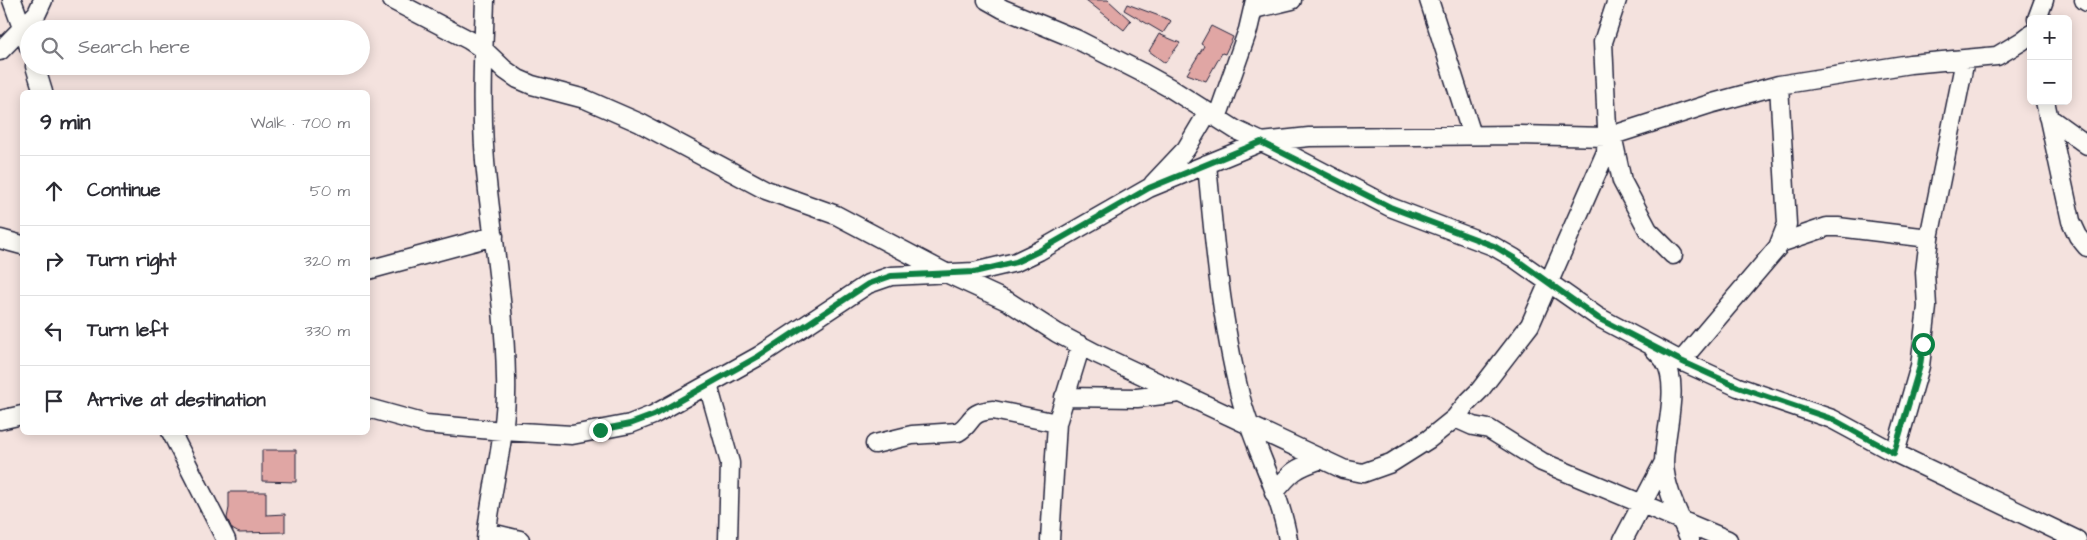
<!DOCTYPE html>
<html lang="en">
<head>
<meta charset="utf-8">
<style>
  :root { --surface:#fff; --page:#f7f7f7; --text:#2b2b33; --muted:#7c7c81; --line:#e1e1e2 }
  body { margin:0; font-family:"Architects Daughter",sans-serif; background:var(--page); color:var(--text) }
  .controls { position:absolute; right:15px; top:15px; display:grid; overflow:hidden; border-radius:8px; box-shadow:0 2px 12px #0003 }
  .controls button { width:45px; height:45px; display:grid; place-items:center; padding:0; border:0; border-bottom:1px solid var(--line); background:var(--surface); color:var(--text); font:25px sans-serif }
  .stop { position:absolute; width:15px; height:15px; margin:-11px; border:4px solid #0b8043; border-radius:50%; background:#fff }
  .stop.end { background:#0b8043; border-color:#fff; box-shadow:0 1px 5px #0008 }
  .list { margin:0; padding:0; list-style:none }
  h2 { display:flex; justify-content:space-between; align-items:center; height:65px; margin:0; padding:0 20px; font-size:21px }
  h2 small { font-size:16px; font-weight:400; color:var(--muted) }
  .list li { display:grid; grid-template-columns:32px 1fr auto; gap:15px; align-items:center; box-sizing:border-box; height:70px; padding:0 20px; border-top:1px solid var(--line) }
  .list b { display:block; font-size:19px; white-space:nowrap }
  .list em { font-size:16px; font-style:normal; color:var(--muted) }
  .icon { flex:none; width:28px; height:28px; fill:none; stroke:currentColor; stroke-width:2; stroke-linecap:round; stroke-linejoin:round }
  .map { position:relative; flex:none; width:2087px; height:540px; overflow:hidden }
  .search { position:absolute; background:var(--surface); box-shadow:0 2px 12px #0003; left:20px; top:20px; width:350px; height:55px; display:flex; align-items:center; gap:12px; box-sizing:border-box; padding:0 18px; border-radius:28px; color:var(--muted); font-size:19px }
  .panel { position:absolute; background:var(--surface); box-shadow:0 2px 12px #0003; left:20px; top:90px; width:350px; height:345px; border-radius:8px }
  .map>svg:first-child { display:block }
  .building { fill:#e0a6a4; stroke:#22223b }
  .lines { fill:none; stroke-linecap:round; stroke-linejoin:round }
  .minor-casing { stroke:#22223b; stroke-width:21 }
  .minor { stroke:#fdfcf7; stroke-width:18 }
  .route { stroke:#0b8043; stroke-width:6 }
</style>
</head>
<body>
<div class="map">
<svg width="2087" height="540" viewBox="0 0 2087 540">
  <rect width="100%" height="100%" fill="#f4e2de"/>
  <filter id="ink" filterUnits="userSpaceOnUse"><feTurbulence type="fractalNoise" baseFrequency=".02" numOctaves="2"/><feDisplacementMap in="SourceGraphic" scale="10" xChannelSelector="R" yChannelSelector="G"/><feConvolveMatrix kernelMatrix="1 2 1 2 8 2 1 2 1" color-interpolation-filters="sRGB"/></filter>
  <g filter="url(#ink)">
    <path class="building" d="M1086 0H1108L1131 21 1124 30Z
      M1127 4 1170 20 1171 21 1163 33 1124 10Z
      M1211 26 1233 37 1225 54 1222 53 1206 81 1187 74 1204 46 1201 44Z
      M1159 34 1180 43 1165 63 1149 51Z
      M262 450H296V482L262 481Z
      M229 492H266V515L285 514V532L239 533 232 529 227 518 229 508Z"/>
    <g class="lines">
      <defs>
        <path id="minor" d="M12 0 29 47
          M392 0 469 40 484 50 505 70 518 79 532 85 585 99 640 123 766 190 836 215 946 273 1009 302 1057 333 1095 353 1343 469 1363 473 1391 463 1429 439 1455 418 1466 404 1480 390 1530 325 1606 152 1607 128 1603 42 1617 0
          M485 0C483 60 480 122 487 182 494 247 505 312 506 378 508 433 491 486 486 540
          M987 0 1003 9 1076 39 1141 72 1170 88 1236 130 1294 157 1390 207 1493 246 1514 258 1598 317 1681 361 1738 387 1832 419 1895 453 2077 540
          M1429 0 1472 135
          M2084 0 2087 2
          M1254 9 1292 0
          M2037 19 2044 0
          M0 51 37 13 43 0
          M35 66 43 92
          M2045 101 2071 221 2078 236 2087 247
          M2048 117 2087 145
          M1217 118 1248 30 1255 0
          M1612 135 1622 181 1648 230 1673 255
          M1207 164C1214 241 1221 320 1240 395 1252 444 1280 490 1288 540
          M1153 184 1186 149 1208 112
          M0 239 22 245
          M1780 243 1827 227H1838L1929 238
          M368 270 494 236
          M1653 348C1657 352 1661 356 1664 360 1681 384 1664 435 1664 463 1665 490 1680 516 1690 540
          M1681 361 1778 247 1787 224 1779 85
          M708 385 730 463 728 540
          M1064 397 1137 398 1180 393
          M368 408 426 424 503 431 572 435 630 424 653 415 759 356 868 284 891 276 974 272 1016 262 1039 251 1149 188 1261 142 1309 137 1519 135 1607 137 1713 103 1779 85 1910 64 1997 56 2022 41 2031 34
          M1455 418 1473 426 1489 429 1542 462 1728 540
          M0 420 22 415
          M171 432 226 540
          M875 444 912 435 958 432C974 423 967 412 993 410L1057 423
          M1895 453 1920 366 1927 307 1925 272 1929 238 1965 60
          M1274 493C1292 471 1295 468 1322 459
          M487 532 520 540
          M1050 540 1057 423 1081 345
          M1623 540 1664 462"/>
      </defs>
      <use href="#minor" class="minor-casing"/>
      <use href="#minor" class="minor"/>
    </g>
  </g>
  <g class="lines" filter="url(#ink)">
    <path class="route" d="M600 430 630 424 654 415 759 356 868 284 891 276 974 272 1016 262 1039 251 1149 188 1261 142 1390 207 1494 246 1514 258 1598 318 1681 361 1738 387 1832 419 1894 453 1920 366 1923 344"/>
  </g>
</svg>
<div class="controls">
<button>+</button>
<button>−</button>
</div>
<div class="stop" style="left:1923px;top:344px"></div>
<div class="stop end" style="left:600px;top:430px"></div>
<div class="search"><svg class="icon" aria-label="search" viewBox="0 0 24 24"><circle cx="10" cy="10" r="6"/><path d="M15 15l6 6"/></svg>Search here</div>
<section class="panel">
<h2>9 min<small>Walk · 700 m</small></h2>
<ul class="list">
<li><svg class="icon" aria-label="ahead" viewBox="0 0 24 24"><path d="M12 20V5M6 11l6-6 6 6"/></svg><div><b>Continue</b></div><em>50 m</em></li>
<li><svg class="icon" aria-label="right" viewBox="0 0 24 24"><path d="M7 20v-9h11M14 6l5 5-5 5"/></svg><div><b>Turn right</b></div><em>320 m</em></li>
<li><svg class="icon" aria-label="left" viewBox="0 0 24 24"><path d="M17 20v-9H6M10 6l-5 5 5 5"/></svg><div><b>Turn left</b></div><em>330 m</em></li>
<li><svg class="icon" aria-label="arrive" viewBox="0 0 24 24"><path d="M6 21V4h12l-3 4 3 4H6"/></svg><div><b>Arrive at destination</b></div></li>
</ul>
</section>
</div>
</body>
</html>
